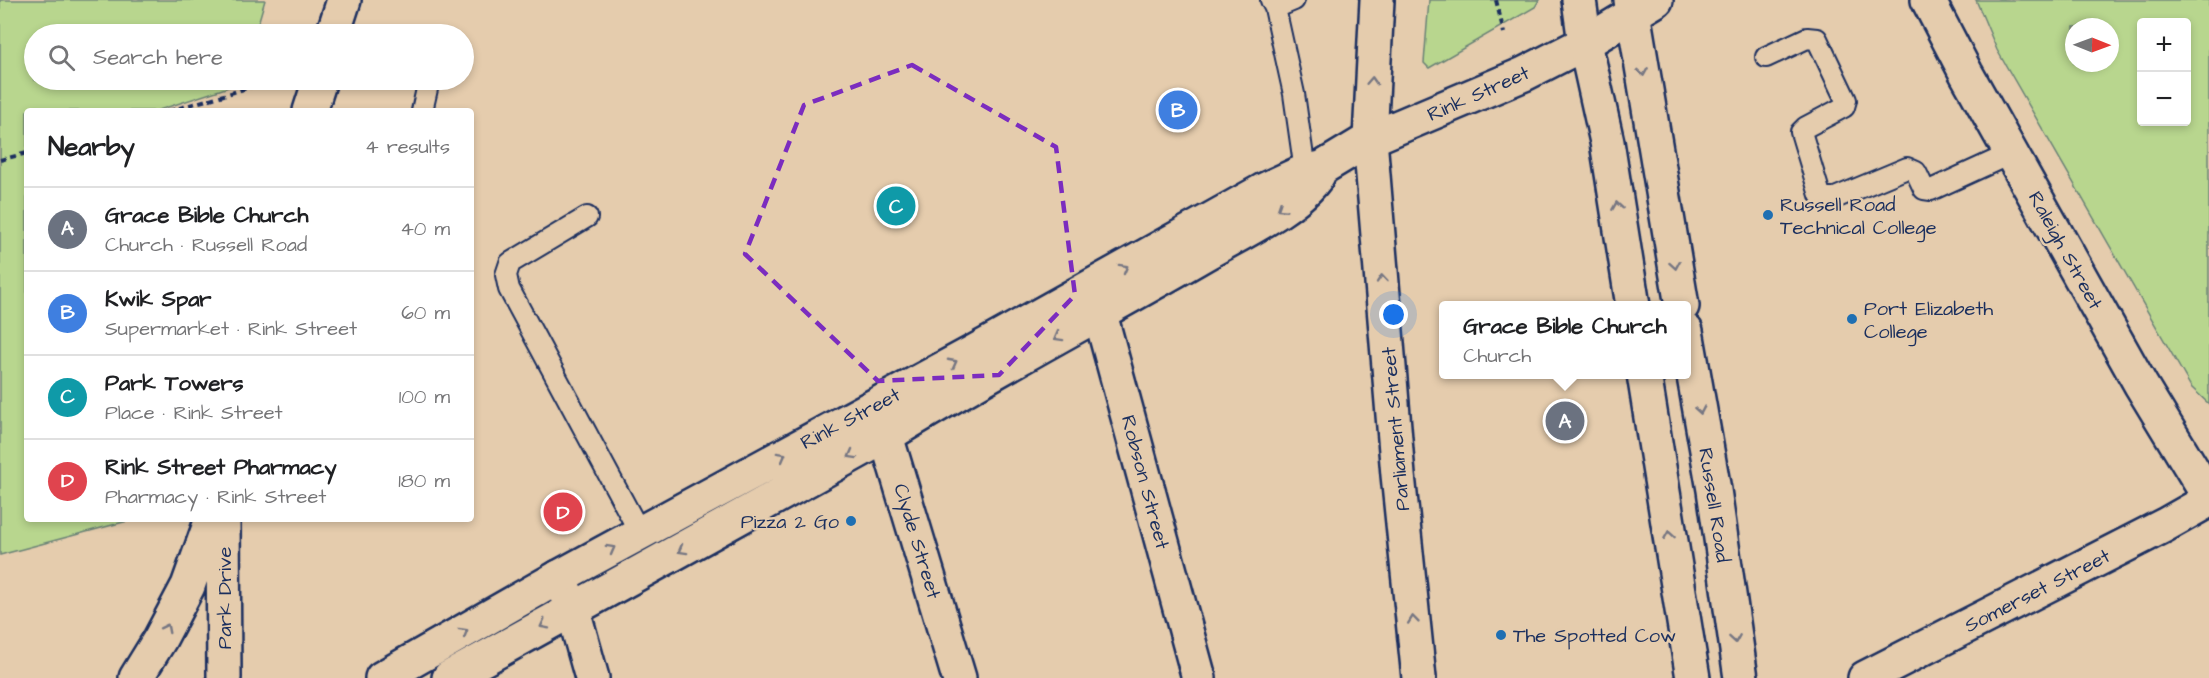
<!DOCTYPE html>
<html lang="en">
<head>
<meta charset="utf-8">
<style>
  :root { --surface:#fff; --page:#f2f2f2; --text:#202124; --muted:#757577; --line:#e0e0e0; --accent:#1f6fb2 }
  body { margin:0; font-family:"Architects Daughter",sans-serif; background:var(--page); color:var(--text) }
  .controls { position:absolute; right:18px; top:18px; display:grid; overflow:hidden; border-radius:6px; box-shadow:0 3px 9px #0003 }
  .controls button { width:54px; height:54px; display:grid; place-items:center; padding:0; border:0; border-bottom:2px solid var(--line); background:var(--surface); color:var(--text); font:30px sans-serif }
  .compass { position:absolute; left:2065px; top:18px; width:54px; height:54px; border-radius:50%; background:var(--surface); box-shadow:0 3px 9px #0003; rotate:91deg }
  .you { position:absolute; left:1394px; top:315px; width:21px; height:21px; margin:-15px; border:4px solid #fff; border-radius:50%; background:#1a73e8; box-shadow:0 0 0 9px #1a73e833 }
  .badge { display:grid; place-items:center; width:39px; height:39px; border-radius:50%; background:var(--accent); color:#fff; font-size:20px; font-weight:700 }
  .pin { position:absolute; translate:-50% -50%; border:3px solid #fff; box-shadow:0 2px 6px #0006 }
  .popup { position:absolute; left:1439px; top:301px; width:252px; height:78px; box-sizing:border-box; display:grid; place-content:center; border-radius:6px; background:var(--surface); filter:drop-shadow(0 2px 4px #0005); font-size:20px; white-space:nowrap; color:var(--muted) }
  .popup b { font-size:22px; color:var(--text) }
  .popup::after { content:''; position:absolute; left:50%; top:100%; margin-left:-12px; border:12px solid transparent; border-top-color:var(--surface) }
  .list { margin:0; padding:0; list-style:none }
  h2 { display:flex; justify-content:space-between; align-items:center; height:78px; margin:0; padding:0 24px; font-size:26px }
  h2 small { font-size:20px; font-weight:400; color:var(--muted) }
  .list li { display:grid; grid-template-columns:39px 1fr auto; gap:18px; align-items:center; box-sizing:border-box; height:84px; padding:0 24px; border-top:2px solid var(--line) }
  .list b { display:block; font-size:22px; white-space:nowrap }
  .list p { margin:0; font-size:20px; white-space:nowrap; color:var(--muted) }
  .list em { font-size:20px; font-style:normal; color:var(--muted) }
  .icon { flex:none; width:33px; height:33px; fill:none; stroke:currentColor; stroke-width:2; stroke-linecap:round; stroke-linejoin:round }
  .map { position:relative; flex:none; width:2209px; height:678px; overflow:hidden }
  .search { position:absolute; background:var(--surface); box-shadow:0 3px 9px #0003; left:24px; top:24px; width:450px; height:66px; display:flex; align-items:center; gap:15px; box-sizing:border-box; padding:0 21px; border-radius:33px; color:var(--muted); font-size:22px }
  .panel { position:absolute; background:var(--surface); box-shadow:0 3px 9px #0003; left:24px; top:108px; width:450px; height:414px; border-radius:6px }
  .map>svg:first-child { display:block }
  .green { fill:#b8d68e; stroke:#6a8276; stroke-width:1.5; fill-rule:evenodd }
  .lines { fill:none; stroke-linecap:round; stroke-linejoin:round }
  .service-casing { stroke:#1b2f5e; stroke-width:24 }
  .minor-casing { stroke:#1b2f5e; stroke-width:38 }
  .tertiary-casing { stroke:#1b2f5e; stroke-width:38 }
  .primary-casing { stroke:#1b2f5e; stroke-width:38 }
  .path { stroke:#1b2f5e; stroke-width:4; stroke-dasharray:6 4.5; stroke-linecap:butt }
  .service { stroke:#e5ccad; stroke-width:20 }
  .minor { stroke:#e5ccad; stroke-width:33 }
  .tertiary { stroke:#e5ccad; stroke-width:33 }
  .primary { stroke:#e5ccad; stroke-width:33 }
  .oneway { stroke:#767682 }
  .marked { fill:none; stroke:#7b2cbf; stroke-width:4.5; stroke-dasharray:12 8; stroke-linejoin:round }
  .poi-dot { fill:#1f6fb2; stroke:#e5ccad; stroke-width:2 }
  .labels { text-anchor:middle; stroke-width:5; stroke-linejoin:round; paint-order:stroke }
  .street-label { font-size:20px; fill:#1b2f5e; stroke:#e5ccad }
  .poi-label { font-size:20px; fill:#1b2f5e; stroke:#e5ccad; text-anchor:start }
</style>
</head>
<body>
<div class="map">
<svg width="2209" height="678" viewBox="0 0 2209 678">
  <rect width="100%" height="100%" fill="#e5ccad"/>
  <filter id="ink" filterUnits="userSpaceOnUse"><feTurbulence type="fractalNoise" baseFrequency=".0167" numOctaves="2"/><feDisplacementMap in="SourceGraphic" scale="12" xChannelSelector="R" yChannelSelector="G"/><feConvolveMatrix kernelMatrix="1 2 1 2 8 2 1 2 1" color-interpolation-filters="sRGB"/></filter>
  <g filter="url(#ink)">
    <path class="green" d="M0 0H265L255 34H34V80H242L241 83 156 111H27V519H135L0 555Z
      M1429 0H1539L1535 7 1429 68 1424 63Z
      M1976 0H2209V404L2191 387 1997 50ZM2142 22H2186V122H2142ZM2074 27H2110V63H2074Z"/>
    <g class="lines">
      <defs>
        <path id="service" d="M1271 0 1275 8 1294 0
          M1275 8 1294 94 1305 171 1308 179
          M1766 57 1807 38 1817 39 1846 100 1844 107 1806 127 1801 132 1820 195 1824 198H1835L1907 168 1916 172 1924 189 1931 190 2012 153
          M422 111 429 80
          M587 217 510 263 506 275 509 289 640 533"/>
        <path id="minor" d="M1377 0 1370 139 1398 475 1419 678
          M1928 0 1966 73 2141 385 2209 497
          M1088 289 1100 314 1199 678
          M872 411 886 436 959 678
          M559 577 573 610 592 678
          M1865 678 2165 525 2209 500"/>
        <path id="tertiary" d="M333 34 344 0
          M310 111 320 80
          M223 519 224 678
          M136 678 160 639 188 586 212 519
          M382 678 559 577 972 353 1264 190 1305 171 1322 168 1370 139 1524 74 1585 43 1656 0
          M449 678 886 436C988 373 1095 317 1199 257 1234 236 1297 208 1318 175"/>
        <path id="primary" d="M1579 0 1585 43 1607 142 1633 306
          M1631 0 1682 306
          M1686 331 1714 490 1741 678
          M1644 374 1693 678"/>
      </defs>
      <use href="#service" class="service-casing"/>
      <use href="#minor" class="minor-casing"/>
      <use href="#tertiary" class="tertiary-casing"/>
      <use href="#primary" class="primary-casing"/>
      <path class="path" d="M1496 0 1504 33
        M169 111 275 80
        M0 160 27 153"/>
      <use href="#service" class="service"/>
      <use href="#minor" class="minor"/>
      <use href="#tertiary" class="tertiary"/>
      <use href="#primary" class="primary"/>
    </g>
    <defs><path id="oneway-chevron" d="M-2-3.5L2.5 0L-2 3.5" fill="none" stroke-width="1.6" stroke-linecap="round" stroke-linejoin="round" transform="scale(1.5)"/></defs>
    <g class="oneway">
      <use href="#oneway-chevron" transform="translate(1643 72) rotate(81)"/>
      <use href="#oneway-chevron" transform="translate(1372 81) rotate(-87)"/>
      <use href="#oneway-chevron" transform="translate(1617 206) rotate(-99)"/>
      <use href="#oneway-chevron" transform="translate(1281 208) rotate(147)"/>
      <use href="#oneway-chevron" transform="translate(1675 265) rotate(80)"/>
      <use href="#oneway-chevron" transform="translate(1124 268) rotate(-29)"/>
      <use href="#oneway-chevron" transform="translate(1382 279) rotate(-95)"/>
      <use href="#oneway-chevron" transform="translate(1058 337) rotate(151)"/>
      <use href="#oneway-chevron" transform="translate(953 363) rotate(-28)"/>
      <use href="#oneway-chevron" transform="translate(1700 410) rotate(80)"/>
      <use href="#oneway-chevron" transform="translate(852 455) rotate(151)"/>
      <use href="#oneway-chevron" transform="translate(782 456) rotate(-29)"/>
      <use href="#oneway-chevron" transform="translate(1669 535) rotate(-99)"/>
      <use href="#oneway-chevron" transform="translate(611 549) rotate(-29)"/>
      <use href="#oneway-chevron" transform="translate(682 550) rotate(151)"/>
      <use href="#oneway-chevron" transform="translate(1413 620) rotate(-96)"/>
      <use href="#oneway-chevron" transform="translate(544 625) rotate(153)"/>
      <use href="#oneway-chevron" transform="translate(166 628) rotate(-63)"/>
      <use href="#oneway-chevron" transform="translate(464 632) rotate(-30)"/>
      <use href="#oneway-chevron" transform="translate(1735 639) rotate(81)"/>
    </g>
  </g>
  <path class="marked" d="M912 65 1056 147 1075 295 999 375 878 381 745 254 804 105Z"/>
  <g class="poi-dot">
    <circle cx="1768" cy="215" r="6"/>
    <circle cx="1852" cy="319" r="6"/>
    <circle cx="851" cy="521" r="6"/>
    <circle cx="1501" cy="635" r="6"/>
  </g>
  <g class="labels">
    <g class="street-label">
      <text transform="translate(1478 93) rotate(-24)" y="7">Rink Street</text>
      <text transform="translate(2066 250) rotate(61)" y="7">Raleigh Street</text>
      <text transform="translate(850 418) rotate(-28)" y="7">Rink Street</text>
      <text transform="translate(1395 429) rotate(-95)" y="7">Parliament Street</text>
      <text transform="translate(1146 482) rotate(75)" y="7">Robson Street</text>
      <text transform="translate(1715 505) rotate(81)" y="7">Russell Road</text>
      <text transform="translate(918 541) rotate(73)" y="7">Clyde Street</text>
      <text transform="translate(2037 590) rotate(-27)" y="7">Somerset Street</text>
      <text transform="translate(224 598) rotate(-90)" y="7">Park Drive</text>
    </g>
    <g class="poi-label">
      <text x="1780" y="211">Russell Road<tspan x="1780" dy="23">Technical College</tspan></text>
      <text x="1864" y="315">Port Elizabeth<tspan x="1864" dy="23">College</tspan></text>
      <text x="839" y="528" text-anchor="end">Pizza 2 Go</text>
      <text x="1513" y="642">The Spotted Cow</text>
    </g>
  </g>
</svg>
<div class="controls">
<button>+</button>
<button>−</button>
</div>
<svg class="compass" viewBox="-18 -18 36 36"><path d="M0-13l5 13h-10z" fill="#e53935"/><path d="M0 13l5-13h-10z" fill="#757577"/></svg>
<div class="you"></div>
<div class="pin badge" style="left:1565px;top:421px;background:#6b7280">A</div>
<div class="popup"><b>Grace Bible Church</b>Church</div>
<div class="pin badge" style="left:1178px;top:110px;background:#3f7fe0">B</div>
<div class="pin badge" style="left:896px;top:206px;background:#0f9aa8">C</div>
<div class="pin badge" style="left:563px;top:512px;background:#e0444e">D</div>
<div class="search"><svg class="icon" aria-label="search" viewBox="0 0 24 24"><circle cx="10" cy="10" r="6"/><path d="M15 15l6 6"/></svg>Search here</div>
<section class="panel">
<h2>Nearby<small>4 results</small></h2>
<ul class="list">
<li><span class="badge" style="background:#6b7280">A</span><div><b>Grace Bible Church</b><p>Church · Russell Road</p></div><em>40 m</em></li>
<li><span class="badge" style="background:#3f7fe0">B</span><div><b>Kwik Spar</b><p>Supermarket · Rink Street</p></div><em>60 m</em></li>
<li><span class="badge" style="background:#0f9aa8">C</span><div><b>Park Towers</b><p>Place · Rink Street</p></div><em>100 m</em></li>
<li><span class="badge" style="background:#e0444e">D</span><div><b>Rink Street Pharmacy</b><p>Pharmacy · Rink Street</p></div><em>180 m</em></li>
</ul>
</section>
</div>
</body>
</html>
